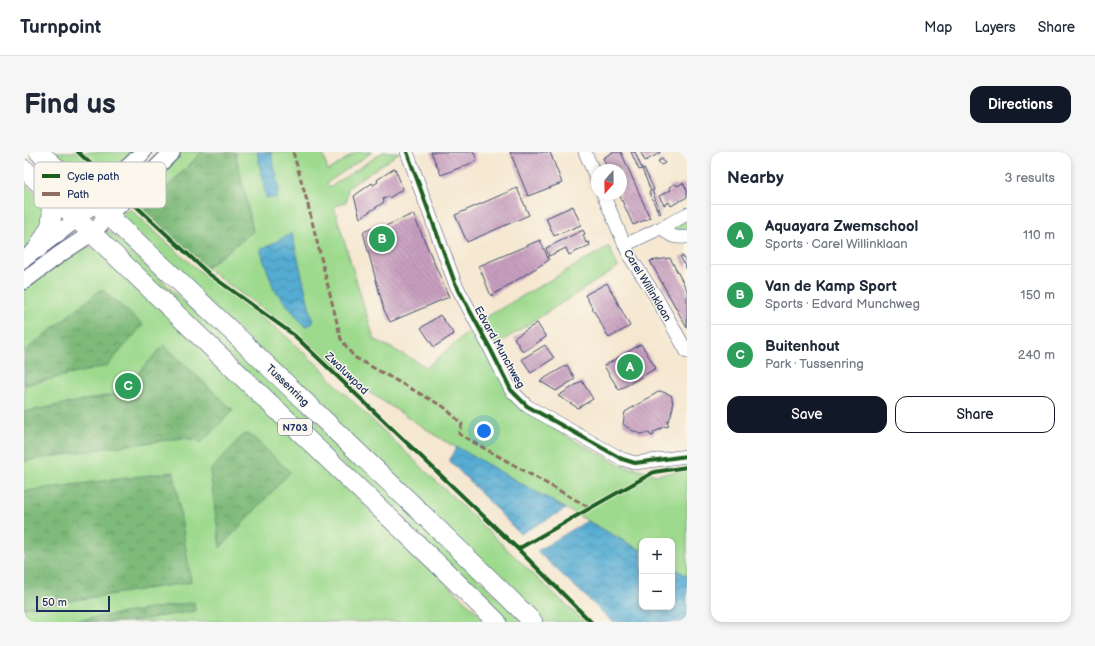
<!DOCTYPE html>
<html lang="en">
<head>
<meta charset="utf-8">
<style>
  :root { --surface:#fff; --page:#f6f6f7; --text:#1f2937; --muted:#747a83; --line:#e0e1e3; --accent:#111827 }
  body { margin:0; font-family:"Balsamiq Sans",sans-serif; background:var(--page); color:var(--text) }
  .controls { position:absolute; right:12px; bottom:12px; display:grid; overflow:hidden; border-radius:8px; box-shadow:0 2px 6px #0003 }
  .controls button { width:36px; height:36px; display:grid; place-items:center; padding:0; border:0; border-bottom:1px solid var(--line); background:var(--surface); color:var(--text); font:20px sans-serif }
  .compass { position:absolute; left:567px; top:12px; width:36px; height:36px; border-radius:50%; background:var(--surface); box-shadow:0 2px 6px #0003; rotate:200deg }
  .scale { position:absolute; left:12px; bottom:10px; width:74px; box-sizing:border-box; padding-left:4px; border:2px solid #1b2f5e; border-top:0; font-size:11px; line-height:14px; white-space:nowrap; color:#1b2f5e; -webkit-text-stroke:3px #fbf7ec; paint-order:stroke }
  .you { position:absolute; left:460px; top:279px; width:14px; height:14px; margin:-10px; border:3px solid #fff; border-radius:50%; background:#1a73e8; box-shadow:0 0 0 6px #1a73e833 }
  .badge { display:grid; place-items:center; width:26px; height:26px; border-radius:50%; background:var(--accent); color:#fff; font-size:13px; font-weight:700 }
  .pin { position:absolute; translate:-50% -50%; border:2px solid #fff; box-shadow:0 1px 4px #0006 }
  .list { margin:0; padding:0; list-style:none }
  h2 { display:flex; justify-content:space-between; align-items:center; height:52px; margin:0; padding:0 16px; font-size:17px }
  h2 small { font-size:13px; font-weight:400; color:var(--muted) }
  .list li { display:grid; grid-template-columns:26px 1fr auto; gap:12px; align-items:center; box-sizing:border-box; height:60px; padding:0 16px; border-top:1px solid var(--line) }
  .list b { display:block; font-size:15px; white-space:nowrap }
  .list p { margin:0; font-size:13px; white-space:nowrap; color:var(--muted) }
  .list em { font-size:13px; font-style:normal; color:var(--muted) }
  .actions { display:flex; gap:8px; padding:12px 16px }
  .actions a { flex:1; padding:9px 0; border:1px solid var(--accent); border-radius:12px; text-align:center; font-size:14px; color:var(--accent) }
  .actions .main { background:var(--accent); color:#fff }
  .map { position:relative; flex:none; width:663px; height:470px; overflow:hidden; border-radius:12px }
  header { display:flex; align-items:center; gap:24px; box-sizing:border-box; height:56px; padding:0 20px; background:var(--surface); border-bottom:1px solid var(--line) }
  header strong { font-size:19px }
  nav { display:flex; gap:22px; margin-inline-start:auto; font-size:14px }
  .intro { display:flex; align-items:center; justify-content:space-between; box-sizing:border-box; height:96px; padding:0 24px }
  h1 { margin:0; font-size:28px }
  .button { padding:10px 18px; border-radius:12px; background:var(--accent); color:#fff; font-size:14px; font-weight:700 }
  main { display:flex; gap:24px; padding:0 24px }
  aside { flex:1; background:var(--surface); border-radius:12px; box-shadow:0 2px 6px #0003 }
  .map>svg:first-child { display:block }
  .green { fill:#9eda8e; stroke:#5c8476 }
  .forest { fill:url(#forest-crowns); stroke:#4c746c }
  .water { fill:url(#water-waves); stroke:#386e98 }
  .building { fill:url(#building-back-hatch) }
  .lines { fill:none; stroke-linecap:round; stroke-linejoin:round }
  .minor-casing { stroke:#3c4b6f; stroke-width:14 }
  .major-casing { stroke:#3c4b6f; stroke-width:18 }
  .highway-casing { stroke:#3c4b6f; stroke-width:20 }
  .minor { stroke:#fff; stroke-width:13 }
  .major { stroke:#fff; stroke-width:16 }
  .highway { stroke:#fff; stroke-width:19 }
  .quiet { stroke:#8d6e63; stroke-width:3; stroke-dasharray:6 3; stroke-linecap:butt }
  .cycleway-casing { stroke:#fbf7ec; stroke-width:6 }
  .cycleway { stroke:#1b5e20; stroke-width:4 }
  .labels { text-anchor:middle; stroke-width:3; stroke-linejoin:round; paint-order:stroke }
  .shield { fill:#fbf7ec; stroke:#5e6b89; stroke-width:1 }
  .shield-label { font-size:10px; font-weight:bold; fill:#1b2f5e }
  .street-label { font-size:11px; fill:#1b2f5e; stroke:#fbf7ec }
  .key { fill:#fbf7ec; stroke:#b8bbc1; stroke-width:1 }
  .key-label { font-size:11px; fill:#1b2f5e }
</style>
</head>
<body>
<header>
<strong>Turnpoint</strong>
<nav><a>Map</a><a>Layers</a><a>Share</a></nav>
</header>
<div class="intro"><h1>Find us</h1><a class="button">Directions</a></div>
<main>
<div class="map">
<svg width="663" height="470" viewBox="0 0 663 470">
  <defs>
    <pattern id="forest-crowns" width="20" height="18" patternUnits="userSpaceOnUse"><rect width="20" height="18" fill="#7eba79"/><path d="M2 6a3 3 0 1 1 6 0M12 15a3 3 0 1 1 6 0" fill="none" stroke="#669866"/></pattern>
    <pattern id="water-waves" width="16" height="10" patternUnits="userSpaceOnUse"><rect width="16" height="10" fill="#55acd2"/><path d="M0 5q4-4 8 0t8 0" fill="none" stroke="#468cae"/></pattern>
    <pattern id="building-back-hatch" width="6" height="6" patternUnits="userSpaceOnUse"><rect width="6" height="6" fill="#c89fbf"/><path d="M-1 5l2 2M0 0l6 6M5-1l2 2" fill="none" stroke="#a2829e"/></pattern>
  </defs>
  <rect width="100%" height="100%" fill="#fbf7ec"/>
  <filter id="ink" filterUnits="userSpaceOnUse"><feTurbulence type="fractalNoise" baseFrequency=".025" numOctaves="2"/><feDisplacementMap in="SourceGraphic" scale="8" xChannelSelector="R" yChannelSelector="G"/><feConvolveMatrix kernelMatrix="1 2 1 2 8 2 1 2 1" color-interpolation-filters="sRGB"/></filter>
  <filter id="wash" filterUnits="userSpaceOnUse"><feTurbulence type="fractalNoise" baseFrequency=".012" numOctaves="4" result="noise"/><feDisplacementMap in="SourceGraphic" scale="16" xChannelSelector="R" yChannelSelector="G"/><feGaussianBlur stdDeviation="0.9" result="paint"/><feColorMatrix in="noise" values="0 0 0 0 0 0 0 0 0 0 0 0 0 0 0 0 0 1.4 0 .05"/><feComposite in="paint" operator="in"/></filter>
  <g filter="url(#wash)">
    <rect width="100%" height="100%" fill="#f5e7d0"/>
    <path class="green" d="M26 0H109L84 25 77 17 70 23 78 30 58 32Z
      M155 0H178L120 59 110 48Z
      M211 0H298L304 19 332 0H348L303 31 305 36 359 0H376L324 36 322 50 310 55 350 187 403 215 449 176 505 261 542 284 601 315 622 319 631 323 663 318V424L648 415V389H618V399L419 288 342 238 270 180 182 116 229 79Z
      M0 31 21 52 23 73 0 100Z
      M105 56 168 113 256 179 299 218 316 237 509 422 561 470H518L96 65Z
      M663 68V78L653 80 649 75Z
      M80 77 90 83 227 213 262 239 499 470H483L81 86 79 78Z
      M585 94 594 115 472 193 459 167Z
      M67 95 76 99 463 470H0V136L57 96Z"/>
    <path class="forest" d="M178 0H211L229 79 182 116 120 59Z
      M76 138H79L119 173 83 214 0 233V200Z
      M140 193 209 258 177 291 173 288 159 286 82 296 0 309V260L92 242 98 238Z
      M224 282 229 285 266 320 196 396 186 319 219 283Z
      M150 320 167 430 0 456V339Z
      M170 450 171 459 101 470H42Z"/>
    <path class="water" d="M233 0H247L255 35 253 46H242Z
      M268 81 289 171 281 175 250 137 236 98Z
      M433 295 542 357 496 382 425 308Z
      M563 369 618 399V455H648V415L663 424V470H589L513 399Z"/>
    <g id="blocks">
      <path class="building" d="M407 0H450L453 9 417 23Z
        M486 0H526L538 31 504 44Z
        M589 0H597L626 66 609 73 595 42H597V18H584L579 6Z
        M607 0H611L618 17 620 16 630 38 628 39 637 61 635 62 625 40 627 39 618 17 615 18Z
        M618 0H636V1L621 9 617 1Z
        M638 7 641 11 637 13 634 9Z
        M371 16 379 37 365 46 364 44 359 47 360 50 336 66 330 44 348 31 349 33 354 30 353 28Z
        M659 31 663 38V45L647 54 645 50 640 53 635 44 647 38 645 35 651 32 653 34Z
        M493 36 505 63 443 90 431 63Z
        M549 54 557 73 530 84 522 66Z
        M389 62 425 145 366 170 360 158 339 80 348 76 350 79Z
        M559 78 561 82 559 83 562 91 565 90 566 93 545 103 542 96 525 104 522 96Z
        M516 88 525 108 467 144 455 114Z
        M656 104H659L663 111V118Z
        M646 106 663 138V176L626 109Z
        M583 131 606 174 585 186 561 143Z
        M416 163 430 182 410 195 397 176Z
        M513 171 522 185 499 200 490 186Z
        M617 192 632 216 595 238 580 214Z
        M521 193 530 206 507 221 498 207Z
        M543 213 551 227 532 239 516 229Z
        M558 229 569 247 554 256 534 244Z
        M636 239 647 243 648 246 649 255 647 262H648L643 271 645 274 642 275 641 274 629 281 630 283 627 284 625 281 615 282V281L607 278 599 272 601 260Z"/>
    </g>
  </g>
  <g filter="url(#ink)">
    <use href="#blocks" fill-opacity="0" stroke="#3c4b6f" stroke-width="1"/>
    <g class="lines">
      <defs>
        <path id="minor" d="M383 0 431 131 467 198 487 238 503 254 598 307 611 311 663 304
          M561 0 573 28
          M579 42 606 105 631 143 663 200
          M639 75C645 85 651 86 663 85
          M601 93 645 72 663 62"/>
        <path id="major" d="M0 107 53 67 71 51 87 32 119 0
          M0 129 36 102 68 81 148 0"/>
        <path id="highway" d="M15 0C111 87 204 175 297 265 368 333 439 400 509 470
          M0 17 53 67 415 413 473 470
          M14 96 27 73 28 59 21 37"/>
      </defs>
      <use href="#minor" class="minor-casing"/>
      <use href="#major" class="major-casing"/>
      <use href="#highway" class="highway-casing"/>
      <use href="#minor" class="minor"/>
      <use href="#major" class="major"/>
      <use href="#highway" class="highway"/>
      <path class="quiet" d="M269 0 283 49 317 187 330 205 420 255 438 272 435 282 566 356"/>
      <defs>
        <path id="cycleway" d="M54 0 185 122 270 183 494 397 567 470
          M383 0 431 131 467 198 487 238 503 254 598 307 611 311 663 304
          M494 397 630 320 663 315"/>
      </defs>
      <use href="#cycleway" class="cycleway-casing"/>
      <use href="#cycleway" class="cycleway"/>
    </g>
  </g>
  <g class="labels">
    <rect class="shield" x="254" y="267" width="34" height="16" rx="3"/>
    <g class="shield-label">
      <text x="271" y="279">N703</text>
    </g>
    <g class="street-label">
      <text transform="translate(624 133) rotate(59)" y="4">Carel Willinklaan</text>
      <text transform="translate(476 195) rotate(61)" y="4">Edvard Munchweg</text>
      <text transform="translate(323 221) rotate(44)" y="4">Zwaluwpad</text>
      <text transform="translate(264 233) rotate(44)" y="4">Tussenring</text>
    </g>
  </g>
  <rect x="10" y="10" width="132" height="46" rx="6" class="key"/>
  <rect x="18" y="22" width="18" height="4" fill="#1b5e20"/>
  <rect x="18" y="40" width="18" height="4" fill="#8d6e63"/>
  <g class="key-label">
    <text x="43" y="28">Cycle path</text>
    <text x="43" y="46">Path</text>
  </g>
</svg>
<div class="controls">
<button>+</button>
<button>−</button>
</div>
<svg class="compass" viewBox="-18 -18 36 36"><path d="M0-13l5 13h-10z" fill="#e53935"/><path d="M0 13l5-13h-10z" fill="#747a83"/></svg>
<div class="scale">50 m</div>
<div class="you"></div>
<div class="pin badge" style="left:606px;top:215px;background:#2e9e5b">A</div>
<div class="pin badge" style="left:358px;top:87px;background:#2e9e5b">B</div>
<div class="pin badge" style="left:104px;top:234px;background:#2e9e5b">C</div>
</div>
<aside>
<h2>Nearby<small>3 results</small></h2>
<ul class="list">
<li><span class="badge" style="background:#2e9e5b">A</span><div><b>Aquayara Zwemschool</b><p>Sports · Carel Willinklaan</p></div><em>110 m</em></li>
<li><span class="badge" style="background:#2e9e5b">B</span><div><b>Van de Kamp Sport</b><p>Sports · Edvard Munchweg</p></div><em>150 m</em></li>
<li><span class="badge" style="background:#2e9e5b">C</span><div><b>Buitenhout</b><p>Park · Tussenring</p></div><em>240 m</em></li>
</ul>
<div class="actions"><a class="main">Save</a><a>Share</a></div>
</aside>
</main>
</body>
</html>
